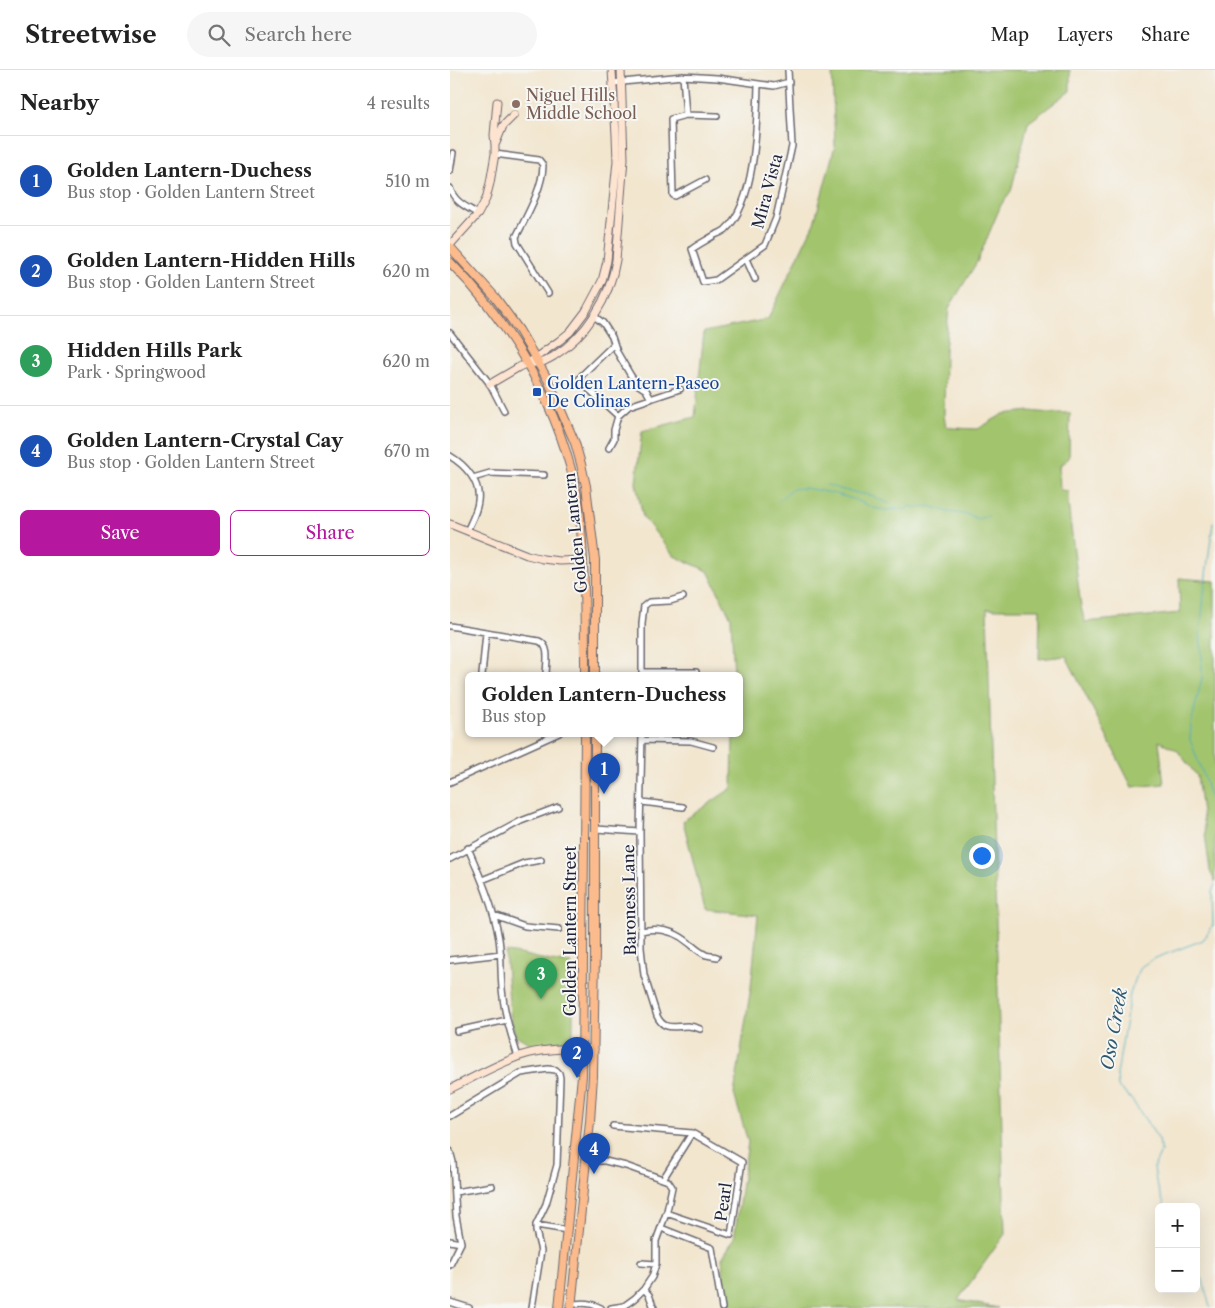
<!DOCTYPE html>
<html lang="en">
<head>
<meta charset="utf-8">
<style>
  :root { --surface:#fff; --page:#f6f6f6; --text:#222; --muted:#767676; --line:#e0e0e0; --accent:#b5179e }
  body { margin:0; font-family:"Libre Caslon Text",serif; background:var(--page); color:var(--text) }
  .controls { position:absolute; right:15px; bottom:15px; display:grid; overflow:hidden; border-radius:8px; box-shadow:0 5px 20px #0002 }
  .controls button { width:45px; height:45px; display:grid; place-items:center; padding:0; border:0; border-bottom:1px solid var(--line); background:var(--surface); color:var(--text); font:25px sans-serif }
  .you { position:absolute; left:531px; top:785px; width:18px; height:18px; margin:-12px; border:4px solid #fff; border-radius:50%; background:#1a73e8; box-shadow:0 0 0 8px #1a73e833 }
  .badge { display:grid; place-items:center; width:32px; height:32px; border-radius:50%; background:var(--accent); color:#fff; font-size:16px; font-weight:700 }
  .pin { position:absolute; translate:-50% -41px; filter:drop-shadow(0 1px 2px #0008) }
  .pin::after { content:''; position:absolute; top:26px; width:18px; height:15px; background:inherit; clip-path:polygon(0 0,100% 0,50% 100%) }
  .popup { position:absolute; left:15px; top:602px; width:278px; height:65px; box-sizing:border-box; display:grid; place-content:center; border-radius:8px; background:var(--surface); filter:drop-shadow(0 1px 4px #0005); font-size:16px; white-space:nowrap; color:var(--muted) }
  .popup b { font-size:19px; color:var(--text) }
  .popup::after { content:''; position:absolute; left:50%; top:100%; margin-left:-10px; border:10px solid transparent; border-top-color:var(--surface) }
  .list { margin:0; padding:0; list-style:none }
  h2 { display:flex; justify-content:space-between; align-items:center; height:65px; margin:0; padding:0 20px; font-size:21px }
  h2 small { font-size:16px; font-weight:400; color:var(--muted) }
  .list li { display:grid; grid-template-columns:32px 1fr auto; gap:15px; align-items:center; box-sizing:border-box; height:90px; padding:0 20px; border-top:1px solid var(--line) }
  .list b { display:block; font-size:19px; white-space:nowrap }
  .list p { margin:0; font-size:16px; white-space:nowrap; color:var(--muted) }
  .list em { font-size:16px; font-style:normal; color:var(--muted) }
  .actions { display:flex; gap:10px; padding:15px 20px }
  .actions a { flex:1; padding:11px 0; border:1px solid var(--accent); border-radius:8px; text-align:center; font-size:18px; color:var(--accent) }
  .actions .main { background:var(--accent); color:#fff }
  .icon { flex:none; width:28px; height:28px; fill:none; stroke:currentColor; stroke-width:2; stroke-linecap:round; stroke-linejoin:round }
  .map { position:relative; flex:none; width:765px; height:1238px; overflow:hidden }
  header { display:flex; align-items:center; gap:30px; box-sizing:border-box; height:70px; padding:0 25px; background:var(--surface); border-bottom:1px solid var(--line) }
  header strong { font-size:24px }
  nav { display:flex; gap:28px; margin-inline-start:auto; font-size:18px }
  .search { width:350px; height:45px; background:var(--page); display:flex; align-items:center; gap:12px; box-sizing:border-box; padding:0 18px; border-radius:28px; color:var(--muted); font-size:19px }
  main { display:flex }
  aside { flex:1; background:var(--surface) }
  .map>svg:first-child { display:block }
  .green { fill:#a2c46d; stroke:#627354 }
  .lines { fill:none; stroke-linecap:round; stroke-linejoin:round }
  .stream { stroke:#40aac0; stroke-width:1 }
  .street-casing { stroke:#6b676f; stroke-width:8 }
  .secondary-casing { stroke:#6b676f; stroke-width:9 }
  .primary-casing { stroke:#6b676f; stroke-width:10 }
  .street { stroke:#fff; stroke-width:5 }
  .secondary { stroke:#fde4d1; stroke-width:7 }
  .primary { stroke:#fbbb8c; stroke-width:8 }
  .education-dot { fill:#8d6e63; stroke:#f6f6f2; stroke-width:2 }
  .transit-dot { fill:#1a4fb4; stroke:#f6f6f2; stroke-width:2 }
  .labels { text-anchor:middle; stroke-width:4; stroke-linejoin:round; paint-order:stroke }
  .education-label { font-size:16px; fill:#785e54; stroke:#f6f6f2; text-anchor:start }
  .street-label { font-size:16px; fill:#22223b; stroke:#f6f6f2 }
  .transit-label { font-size:16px; fill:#164399; stroke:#f6f6f2; text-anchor:start }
  .water-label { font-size:18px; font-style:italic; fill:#2e5870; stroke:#f6f6f2 }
</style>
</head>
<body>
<header>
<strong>Streetwise</strong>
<div class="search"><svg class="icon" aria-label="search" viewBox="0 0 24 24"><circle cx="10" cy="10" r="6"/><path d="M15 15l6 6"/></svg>Search here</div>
<nav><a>Map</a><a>Layers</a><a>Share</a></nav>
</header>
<main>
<aside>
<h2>Nearby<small>4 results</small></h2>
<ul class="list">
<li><span class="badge" style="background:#1a4fb4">1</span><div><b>Golden Lantern-Duchess</b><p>Bus stop · Golden Lantern Street</p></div><em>510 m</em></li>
<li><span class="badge" style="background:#1a4fb4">2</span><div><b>Golden Lantern-Hidden Hills</b><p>Bus stop · Golden Lantern Street</p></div><em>620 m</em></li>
<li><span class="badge" style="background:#2e9e5b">3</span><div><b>Hidden Hills Park</b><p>Park · Springwood</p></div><em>620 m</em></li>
<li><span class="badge" style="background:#1a4fb4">4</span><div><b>Golden Lantern-Crystal Cay</b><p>Bus stop · Golden Lantern Street</p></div><em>670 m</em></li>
</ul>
<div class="actions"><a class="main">Save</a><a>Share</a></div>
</aside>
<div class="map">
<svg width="765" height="1238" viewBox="0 0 765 1238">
  <rect width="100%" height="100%" fill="#f6f6f2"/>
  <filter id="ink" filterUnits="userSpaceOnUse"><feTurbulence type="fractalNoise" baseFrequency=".02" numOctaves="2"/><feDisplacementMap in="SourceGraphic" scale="10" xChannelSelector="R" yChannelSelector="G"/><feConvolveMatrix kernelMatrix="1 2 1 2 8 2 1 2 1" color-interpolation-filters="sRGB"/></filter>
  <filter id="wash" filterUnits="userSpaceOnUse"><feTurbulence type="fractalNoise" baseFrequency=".0096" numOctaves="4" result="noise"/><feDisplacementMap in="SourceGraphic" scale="20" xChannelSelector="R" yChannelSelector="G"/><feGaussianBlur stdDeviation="1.12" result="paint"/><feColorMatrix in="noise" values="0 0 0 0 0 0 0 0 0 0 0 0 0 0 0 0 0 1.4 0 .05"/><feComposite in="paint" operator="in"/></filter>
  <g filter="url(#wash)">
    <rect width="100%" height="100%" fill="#f2e6cf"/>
    <path class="green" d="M382 0H620V21L578 53 561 121 551 135 527 192 499 238 495 282 494 346 496 356 503 358 528 359 553 344 580 341 600 343H620L619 388 609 396 610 420 618 421V433L631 537 635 552 730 543 729 508 765 511V812L760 801 747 706 727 680 709 671 714 714 682 717 616 586 589 589 590 539H537L555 1164 508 1230 548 1238H276L272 1188 284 1169 298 1072 284 1024 301 917 308 845 255 839 233 751 282 718 283 663H289V605H284L281 548 258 501 224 486 193 447 186 413 192 361 245 347 254 262 318 249 364 153 385 76Z
      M55 882C78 884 99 893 121 893L123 912V966L120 971 83 975 65 965 60 944Z"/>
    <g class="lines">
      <path class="stream" d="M377 415 393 420 424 426 425 428 441 434 446 439
        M329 431 341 419 355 418 386 424 406 430 424 438 435 440 456 439 460 436 467 438 480 436 498 442 520 445 527 449 538 446
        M763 453 756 505 750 564 752 585V608L741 654 740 670 755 709 765 746
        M715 1137 706 1112 704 1097 711 1082 709 1070 682 1030 668 1017 667 1005 680 924 687 905 692 896 703 889 753 870 763 855 762 822 765 814
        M746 1197 753 1210 760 1238"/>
    </g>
  </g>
  <g filter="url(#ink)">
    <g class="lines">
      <defs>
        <path id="street" d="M233 6 236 45
          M163 13 233 6 267 8 324 16 339 12
          M308 14C307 53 306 133 275 160 272 162 268 164 265 165 257 170 249 174 242 179L253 212 266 210 315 175 326 148 342 76 338 0
          M45 84 89 90 93 95C93 118 76 147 66 167L67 173 98 223
          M0 101 3 83
          M255 110 225 126 223 125 221 49 236 45 267 46
          M0 118C4 132 17 137 28 144
          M296 189 305 209
          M144 246 153 253 162 267 167 282 181 306 187 314 196 320 201 329
          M0 263 40 314 54 341
          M164 274 132 305 130 308 131 312 168 346
          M159 378 164 369V360L168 346 179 336 230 319
          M0 386C15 395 31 412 28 431 27 442 21 452 17 461
          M23 408 40 403 94 405
          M0 556 89 571C101 576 96 594 96 605
          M192 602H246
          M32 605 36 563
          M192 605V553L194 536 199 532 220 531 233 527
          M192 663 190 762 191 878 194 905 207 946C214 961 224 956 237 956 242 956 245 957 250 959
          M192 670 241 671 263 677
          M0 712 109 663
          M192 732 233 737
          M146 759 190 762
          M18 778C31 808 44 838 49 869 52 888 50 908 53 927 55 948 62 967 68 987
          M0 789 71 751 108 737
          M32 810 74 793 91 790
          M44 845 75 856 109 859
          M191 861C209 857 225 861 239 873 244 877 249 882 256 885 259 886 264 886 267 887
          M0 890 51 884
          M7 961 57 950
          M0 1046 71 1003 98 999 106 1000 109 1003 110 1008 107 1095 96 1134 86 1155V1161L91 1181 82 1238
          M163 1056 242 1063 292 1092 281 1165 216 1143
          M0 1081 3 1092 6 1146 11 1173 0 1195
          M136 1091H155L176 1096 218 1111 222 1117 217 1141 206 1171V1194L202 1207 194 1219 185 1228 174 1236 161 1238
          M213 1109 242 1063
          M5 1122 42 1116
          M86 1155 117 1160
          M211 1158 262 1178 272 1238
          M0 1171 11 1173
          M191 1193 206 1194
          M194 1219 199 1225 204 1238
          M0 1232 19 1238
          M121 1235C131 1232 141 1233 151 1238"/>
        <path id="secondary" d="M46 73 53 56 64 45
          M0 175 28 144 36 129 40 113 45 84V75L44 65 47 32
          M83 293C91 294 97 290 104 286 137 265 160 228 166 190L174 89 171 0
          M40 314 69 297 78 293 109 271 120 262 136 241 152 211 157 191 167 91 166 65 162 0
          M0 454 77 485 93 489 110 491 133 490
          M0 1019C22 1008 44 996 67 987 90 978 119 978 144 979"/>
        <path id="primary" d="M0 177 45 227 69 260 98 310 125 373 131 394 136 416 145 490V605
          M0 192C64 257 111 340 128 430 131 450 132 471 133 491 135 529 135 567 135 605
          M109 1238 132 1006 135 663
          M121 1238 140 1051 143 1006 145 884V663"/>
      </defs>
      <use href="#street" class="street-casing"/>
      <use href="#secondary" class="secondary-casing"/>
      <use href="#primary" class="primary-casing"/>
      <use href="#street" class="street"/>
      <use href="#secondary" class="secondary"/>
      <use href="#primary" class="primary"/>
    </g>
  </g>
  <circle class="education-dot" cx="66" cy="34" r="5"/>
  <rect class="transit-dot" x="82" y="317" width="10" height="10" rx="2.5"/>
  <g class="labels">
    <g class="education-label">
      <text x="76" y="31">Niguel Hills<tspan x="76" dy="18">Middle School</tspan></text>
    </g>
    <g class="street-label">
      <text transform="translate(317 121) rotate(-75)" y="6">Mira Vista</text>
      <text transform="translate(125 463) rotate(-96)" y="6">Golden Lantern</text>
      <text transform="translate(179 830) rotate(-91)" y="6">Baroness Lane</text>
      <text transform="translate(120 861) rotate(-90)" y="6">Golden Lantern Street</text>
      <text transform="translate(273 1132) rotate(-82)" y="6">Pearl</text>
    </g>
    <g class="transit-label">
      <text x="97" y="319">Golden Lantern-Paseo<tspan x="97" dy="18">De Colinas</tspan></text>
    </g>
    <g class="water-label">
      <text transform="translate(664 959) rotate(-80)" y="6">Oso Creek</text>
    </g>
  </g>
</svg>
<div class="controls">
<button>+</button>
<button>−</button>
</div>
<div class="you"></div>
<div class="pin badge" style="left:154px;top:724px;background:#1a4fb4">1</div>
<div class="popup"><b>Golden Lantern-Duchess</b>Bus stop</div>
<div class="pin badge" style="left:127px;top:1008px;background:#1a4fb4">2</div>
<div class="pin badge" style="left:91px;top:929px;background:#2e9e5b">3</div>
<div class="pin badge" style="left:144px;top:1104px;background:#1a4fb4">4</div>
</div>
</main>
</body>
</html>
